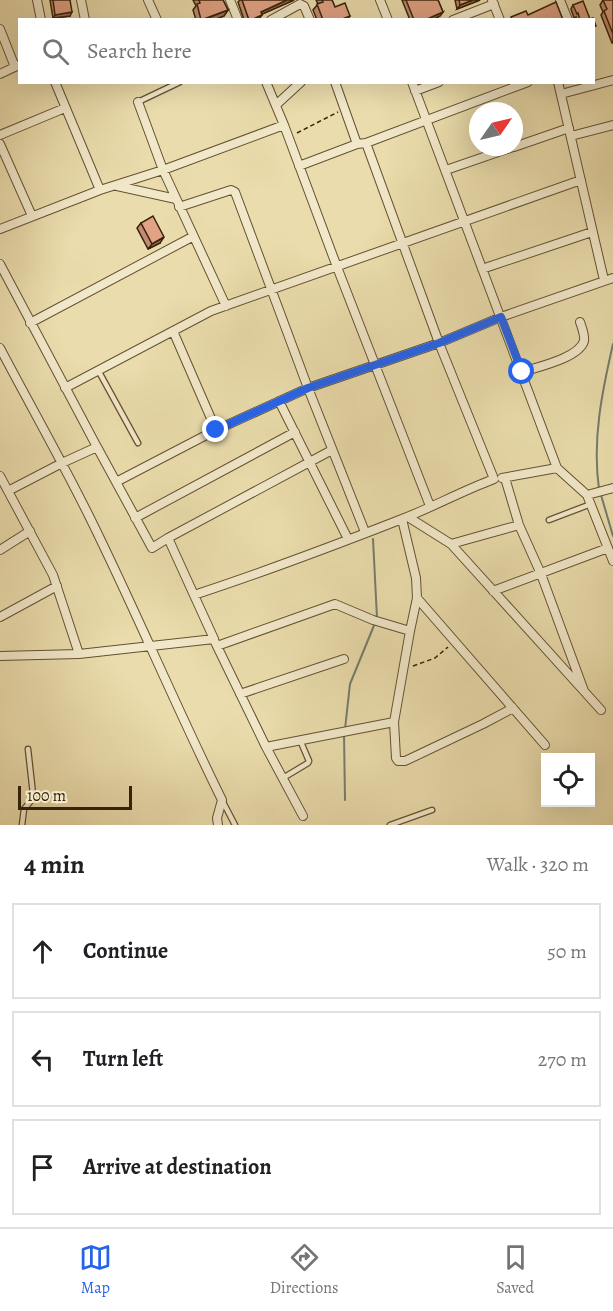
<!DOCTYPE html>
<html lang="en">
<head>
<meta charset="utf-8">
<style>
  :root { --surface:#fff; --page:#f6f6f6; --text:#202124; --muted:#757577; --line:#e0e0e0; --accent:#2563eb }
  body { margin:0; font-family:Alegreya,serif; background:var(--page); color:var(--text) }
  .controls { position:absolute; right:18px; bottom:18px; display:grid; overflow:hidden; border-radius:0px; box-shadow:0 6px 24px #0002 }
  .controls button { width:54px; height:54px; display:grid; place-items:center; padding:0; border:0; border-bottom:2px solid var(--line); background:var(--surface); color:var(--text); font:30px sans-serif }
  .compass { position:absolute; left:469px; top:102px; width:54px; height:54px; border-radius:50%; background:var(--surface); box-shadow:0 6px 24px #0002; rotate:56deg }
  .scale { position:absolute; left:18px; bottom:15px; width:114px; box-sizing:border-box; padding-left:6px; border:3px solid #37230a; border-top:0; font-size:16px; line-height:21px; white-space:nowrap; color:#37230a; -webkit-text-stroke:4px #f1e8c9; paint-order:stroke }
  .stop { position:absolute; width:18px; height:18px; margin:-14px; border:4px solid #2563eb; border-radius:50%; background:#fff }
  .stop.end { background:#2563eb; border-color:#fff; box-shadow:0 2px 6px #0008 }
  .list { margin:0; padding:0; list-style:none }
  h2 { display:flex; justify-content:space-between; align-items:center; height:78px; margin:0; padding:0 24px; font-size:26px }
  h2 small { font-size:20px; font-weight:400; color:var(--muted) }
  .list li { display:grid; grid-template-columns:39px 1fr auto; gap:18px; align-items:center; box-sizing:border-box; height:96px; margin:0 12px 12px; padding:0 12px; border:2px solid var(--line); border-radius:0px }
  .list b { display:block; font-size:22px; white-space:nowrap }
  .list em { font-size:20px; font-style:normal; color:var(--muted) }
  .icon { flex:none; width:33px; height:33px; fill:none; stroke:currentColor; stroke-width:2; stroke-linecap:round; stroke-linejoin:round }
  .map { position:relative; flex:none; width:613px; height:825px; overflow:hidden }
  .search { position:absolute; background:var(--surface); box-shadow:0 6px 24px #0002; left:18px; right:18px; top:18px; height:66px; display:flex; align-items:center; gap:15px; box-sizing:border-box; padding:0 21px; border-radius:0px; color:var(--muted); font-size:22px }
  .sheet { height:402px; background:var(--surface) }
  nav { display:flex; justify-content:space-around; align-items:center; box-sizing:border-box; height:84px; border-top:2px solid var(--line); background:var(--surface); font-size:16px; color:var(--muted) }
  nav a { display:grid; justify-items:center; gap:3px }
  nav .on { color:var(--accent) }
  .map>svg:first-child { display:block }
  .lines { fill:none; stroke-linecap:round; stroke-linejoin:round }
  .stream { stroke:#737d6f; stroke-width:2 }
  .lane-casing { stroke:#645132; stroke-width:7 }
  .street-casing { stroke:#645132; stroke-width:10 }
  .path { stroke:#37230a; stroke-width:1.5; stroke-dasharray:4.5 3; stroke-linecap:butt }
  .lane { stroke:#f1e8c9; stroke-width:4.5 }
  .street { stroke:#f1e8c9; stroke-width:8 }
  .wall { fill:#c28b72; stroke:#37230a; stroke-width:1.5 }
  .shaded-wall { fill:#9e715d; stroke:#37230a; stroke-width:1.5 }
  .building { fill:#e1a285; stroke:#37230a; stroke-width:1.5 }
  .route { stroke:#2563eb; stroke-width:8 }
</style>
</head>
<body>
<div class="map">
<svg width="613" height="825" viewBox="0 0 613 825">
  <rect width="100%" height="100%" fill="#eadcac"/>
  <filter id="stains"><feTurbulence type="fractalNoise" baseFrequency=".00333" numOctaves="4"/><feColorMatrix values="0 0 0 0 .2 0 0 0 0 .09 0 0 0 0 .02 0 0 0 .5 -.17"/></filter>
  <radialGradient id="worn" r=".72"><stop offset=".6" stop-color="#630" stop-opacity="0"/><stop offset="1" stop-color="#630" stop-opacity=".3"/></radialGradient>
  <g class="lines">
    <path class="stream" d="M599 489C592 440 602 392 613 344
      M601 495 613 536
      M373 539 377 618
      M345 729 350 684 375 623
      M344 734 345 800"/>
    <defs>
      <path id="lane" d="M138 102 180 82
        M98 370 138 443
        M549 520 591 504
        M283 778 308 763 309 761 300 740
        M223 802 235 825
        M22 825 24 809 30 802 33 794 28 749
        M390 825 432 810"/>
      <path id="street" d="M37 0 41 20
        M81 0 85 20
        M148 0 157 20
        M230 0 238 20
        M380 0 388 20
        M492 0 500 20
        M560 0 568 20
        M271 20 300 4 304 6 310 20
        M453 20 494 4
        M0 29 15 67
        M0 74 19 65
        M55 82 100 190
        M266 82 284 125 337 267 430 506
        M335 82 357 144
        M412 82 557 468 587 495 613 488
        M558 82 604 280
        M415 91 439 82
        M561 94 613 80
        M138 102 163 170 226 306
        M276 105 301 82
        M0 135 65 108
        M571 136 613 125
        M0 144 32 216
        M514 147 569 128
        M299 166 357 144 366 143 528 82
        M446 170 513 147
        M117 186 176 199
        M179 207 231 190 235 192 308 388 365 532
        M0 229 100 190 163 170 284 125
        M0 264 97 447
        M482 269 592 232
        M30 323 192 237
        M173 331 216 430
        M0 348C30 405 62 461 90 518 136 611 176 707 222 800L217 818 218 825
        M522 372C537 367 579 358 584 341 585 335 582 328 580 322
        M65 388 211 311 581 180
        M279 401 348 539
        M0 476 8 491 62 463 97 447 152 548 168 538 214 639 79 654 53 575 8 491
        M502 478 557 468
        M505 478 519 525 541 574 584 691
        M116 482 216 430 308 388 439 343 501 317 613 278
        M587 495 613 561
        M408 517 451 544 601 710
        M135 518 295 432
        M402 519 416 578 417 598 410 631 394 722 396 758 398 761H405L483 724 513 708
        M168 538 332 450
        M451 544 519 525
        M0 550 30 531
        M493 591 608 548
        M194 595C264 572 333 546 402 519 433 507 462 491 494 479L439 343 366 143
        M417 598 545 745
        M0 617 57 586
        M215 642 266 747 303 816
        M217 646 335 604 373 620 410 631
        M0 656 79 654
        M240 694 344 659
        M266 747 394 722"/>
    </defs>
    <use href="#lane" class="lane-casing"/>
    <use href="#street" class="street-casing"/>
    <path class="path" d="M297 133 338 112
      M413 666 435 658 448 647"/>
    <use href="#lane" class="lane"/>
    <use href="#street" class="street"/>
  </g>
  <path class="wall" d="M50 0H70V16L53 18Z
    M193 0H223L228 10 224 16 214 20H196L193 10 196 6Z
    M240 0H294L262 14 258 20H244L238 2Z
    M316 0H332L335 7 350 16 347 20H317L313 10 318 4Z
    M402 0H438L443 12 440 16 432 20H410Z
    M455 0H480L457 9Z
    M603 0H613V43H612L601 15 603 12 600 5Z
    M573 5 590 19 594 20H576V17L574 18 571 9Z
    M141 223 160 243 148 249 137 228Z"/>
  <path class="shaded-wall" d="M287 0H294L258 16 261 12Z
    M473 0H480L457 9 460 5Z
    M228 10 224 16 214 20H203Z
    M72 12 70 16 53 18 55 15Z
    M443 12 440 16 432 20H425Z
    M262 15 258 20H251Z
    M164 237 160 243 148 249 152 244Z"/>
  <path class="building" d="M53 0H70L72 12 55 15Z
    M199 0H223L228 10 201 20 197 4 200 3Z
    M242 0H287L261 12 262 15 251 20H249Z
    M322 0H332L335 7 345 3 350 16 340 20H323L317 4 323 2Z
    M406 0H438L443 12 425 20H414Z
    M459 0H473L460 5Z
    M603 0H613V34L604 11 607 9Z
    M583 1 590 19 593 18 596 26 594 27V20H580L578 13 577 14 573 5Z
    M556 2 563 20H512L511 17 526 11 528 15Z
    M153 216 164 237 152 244 141 223Z"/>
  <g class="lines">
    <path class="route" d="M216 430 308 388 439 343 501 317 522 372"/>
  </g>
  <rect width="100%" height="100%" filter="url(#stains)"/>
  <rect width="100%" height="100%" fill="url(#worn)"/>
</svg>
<div class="controls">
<button><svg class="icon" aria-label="locate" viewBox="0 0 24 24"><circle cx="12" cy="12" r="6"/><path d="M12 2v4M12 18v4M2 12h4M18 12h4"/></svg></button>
</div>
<svg class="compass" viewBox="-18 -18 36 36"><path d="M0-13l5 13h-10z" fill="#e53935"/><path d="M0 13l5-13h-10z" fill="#757577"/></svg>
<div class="scale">100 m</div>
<div class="stop" style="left:522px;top:372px"></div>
<div class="stop end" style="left:216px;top:430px"></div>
<div class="search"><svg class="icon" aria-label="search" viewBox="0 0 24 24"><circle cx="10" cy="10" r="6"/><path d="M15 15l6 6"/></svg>Search here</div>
</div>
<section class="sheet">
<h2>4 min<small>Walk · 320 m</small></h2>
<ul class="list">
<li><svg class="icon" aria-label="ahead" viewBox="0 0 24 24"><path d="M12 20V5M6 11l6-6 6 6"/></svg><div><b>Continue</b></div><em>50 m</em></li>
<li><svg class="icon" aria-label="left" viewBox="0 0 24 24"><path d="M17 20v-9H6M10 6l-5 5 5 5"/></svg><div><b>Turn left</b></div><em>270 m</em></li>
<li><svg class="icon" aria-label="arrive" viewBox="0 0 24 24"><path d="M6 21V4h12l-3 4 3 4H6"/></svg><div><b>Arrive at destination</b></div></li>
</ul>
</section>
<nav>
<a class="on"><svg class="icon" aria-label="map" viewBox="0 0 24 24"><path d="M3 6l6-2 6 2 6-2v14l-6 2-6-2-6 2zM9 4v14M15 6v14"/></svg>Map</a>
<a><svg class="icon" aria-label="directions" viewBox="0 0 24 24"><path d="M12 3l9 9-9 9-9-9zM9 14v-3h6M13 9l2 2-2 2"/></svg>Directions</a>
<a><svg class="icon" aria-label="saved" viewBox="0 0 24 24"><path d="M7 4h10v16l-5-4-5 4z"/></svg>Saved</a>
</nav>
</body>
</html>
